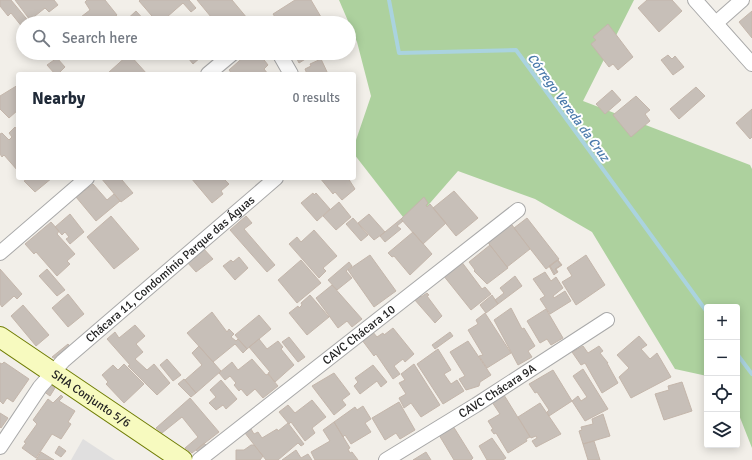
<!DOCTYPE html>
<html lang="en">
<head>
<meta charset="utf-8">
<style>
  :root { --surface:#fff; --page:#f2f2f3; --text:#1f2937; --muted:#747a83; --line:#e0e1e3 }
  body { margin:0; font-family:Signika,sans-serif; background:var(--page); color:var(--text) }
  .controls { position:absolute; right:12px; bottom:12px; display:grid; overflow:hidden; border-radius:4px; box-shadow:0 2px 10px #0003 }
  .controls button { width:36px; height:36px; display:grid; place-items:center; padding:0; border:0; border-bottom:1px solid var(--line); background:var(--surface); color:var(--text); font:20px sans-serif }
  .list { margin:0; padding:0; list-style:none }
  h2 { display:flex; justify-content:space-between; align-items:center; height:52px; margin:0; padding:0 16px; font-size:17px }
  h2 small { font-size:13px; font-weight:400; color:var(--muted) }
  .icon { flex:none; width:22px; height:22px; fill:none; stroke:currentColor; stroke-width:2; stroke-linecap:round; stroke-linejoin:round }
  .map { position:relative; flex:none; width:752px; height:460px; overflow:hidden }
  .search { position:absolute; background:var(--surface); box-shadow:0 2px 10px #0003; left:16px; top:16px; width:340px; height:44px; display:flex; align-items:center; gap:10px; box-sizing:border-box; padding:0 14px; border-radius:22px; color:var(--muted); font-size:15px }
  .panel { position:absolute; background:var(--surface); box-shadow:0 2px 10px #0003; left:16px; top:72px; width:340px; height:108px; border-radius:4px }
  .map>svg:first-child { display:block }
  .residential { fill:#e0dfdf }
  .forest { fill:#add19e }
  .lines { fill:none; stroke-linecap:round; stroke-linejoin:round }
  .stream { stroke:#aad3df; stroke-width:4 }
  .building { fill:#c7bfb8; stroke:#c4b6ab }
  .street-casing { stroke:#a9a9a9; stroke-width:16 }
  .secondary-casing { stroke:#707d05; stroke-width:22 }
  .street { stroke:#fff; stroke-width:14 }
  .secondary { stroke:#f7fabf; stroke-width:20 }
  .labels { text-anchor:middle; stroke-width:4; stroke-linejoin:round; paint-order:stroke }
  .street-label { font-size:12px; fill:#222; stroke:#fff }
  .water-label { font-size:13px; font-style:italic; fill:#4a7aab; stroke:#fff }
</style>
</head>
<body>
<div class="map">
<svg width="752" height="460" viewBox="0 0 752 460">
  <rect width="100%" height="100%" fill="#f2efe9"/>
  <path class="residential" d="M83 439 115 460H71Z"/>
  <path class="forest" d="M339 0H634L583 101 750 165 752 169V448L737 410V307H707V376L675 369 592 232 535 199 458 171 410 226 354 154V146L371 96 357 42Z"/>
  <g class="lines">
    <path class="stream" d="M389 0 399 53 516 50 707 312
      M737 354 752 374"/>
  </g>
  <path class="building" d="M0 0H11L30 23H23V28L11 13 8 16 0 6Z
    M15 0H54L58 5 49 12 45 8 30 20Z
    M87 0H105L117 15 106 23H79L77 20 90 10 85 2Z
    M140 0H189L196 8 191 12 183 3 167 17 172 23H158L139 1Z
    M197 0H232L247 18 244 20 247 23H216Z
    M295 0H311L321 17 312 23H279L273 14Z
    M647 0H672L682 11 659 32 638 8Z
    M136 11 147 23H109L108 22 117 16 123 23Z
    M752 11V38L739 22Z
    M608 24 633 57 618 70 613 64 609 67 591 44 596 40 593 37Z
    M184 53H198L201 57 193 64Z
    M248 53H264L261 56 268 65 264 69 268 74H232L229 70Z
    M294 53H309L306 55 307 58 299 63Z
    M129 54 147 74H108V73Z
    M668 55 672 59 675 56 684 67 673 75 661 60Z
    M57 58 65 67 58 74H55L47 65Z
    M321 59 328 74H307L305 69 311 66 310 64Z
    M18 85V110L9 118 0 109V96Z
    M696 87 705 96 679 119 670 109Z
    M612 90 621 100 605 114 596 104Z
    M636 96 650 110 645 114 650 121 631 137 613 115Z
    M752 109V137L750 139 736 123Z
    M15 127 18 131V171L4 155 2 157 0 154V134L2 133 9 140 12 137 9 133Z
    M24 178H52L35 192 24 181 26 180Z
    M101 178H125L122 180 133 193 121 202Z
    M191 178H223L229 184 221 191 223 194 212 203Z
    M320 178H348L355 189 342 200 335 192 333 194Z
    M93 184 107 200 114 194 120 201 96 221 76 197Z
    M454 191 478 218 456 236 433 208Z
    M313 193 314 195 316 193 330 209 317 221 301 203Z
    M424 197 428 203 426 205 427 207 430 204 446 223 423 244 401 219Z
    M339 202 351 217 336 230 323 216Z
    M70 214 84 232 70 244 66 239 69 237 65 232 62 235 55 227Z
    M369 214 385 232 374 240 358 223Z
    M111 216 139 249 114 269 87 237Z
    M246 216 252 223 244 229 275 265 267 272 230 230Z
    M353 218 368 235 361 241 346 224Z
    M527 218 559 259 546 269 514 228Z
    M401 219 403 221 397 226 401 229 385 242 380 236Z
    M509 221 530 249 507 267 486 240Z
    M51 222 59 231 57 234 75 254 67 261 70 264 57 276 36 252 34 254 25 244Z
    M314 230 337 256 323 268 326 271 319 278 289 244 297 237 301 242Z
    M413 232 432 254 410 275 394 256 392 257 388 253Z
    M490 245 508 268 487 284 474 271 475 270 469 262Z
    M203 248 213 259 196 272 187 262Z
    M370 255 396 291 374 307 348 270Z
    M586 255 605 285 576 305 562 282 572 276 567 268Z
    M239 257 248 268 235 280 223 266 231 260 233 262Z
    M301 260 321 283 297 303 278 280Z
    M557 260 561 265 555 269 557 272 554 275 549 266Z
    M558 260 562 265 556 269 558 272 555 274 550 266Z
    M461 261 482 289 485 287 491 294 471 310 443 275Z
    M349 262 352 266 346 271 352 278 337 290 328 280Z
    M0 269 22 294 17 299 14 296 2 307 0 304Z
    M47 269 65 290 57 296 39 276Z
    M545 272 551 281 556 277 563 288 553 296 554 298 565 291 571 301 550 314 540 299 545 296 533 279Z
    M515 276 522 286 498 304 495 300 504 293 500 288Z
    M332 285 362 319 352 327 347 321 338 328 316 298Z
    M427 293 429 295 427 296 442 316 435 323 414 299 419 295 421 297Z
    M68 294 84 314 68 327 52 308Z
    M310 295 329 317 307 335 289 313 298 306 299 308 302 305 301 303Z
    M492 295 498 304 486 313 480 305Z
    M23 305 49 335 36 346 11 316Z
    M511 308 522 329 524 328 535 346 528 351 532 357 518 365 494 320Z
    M546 309 563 338 551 345 547 339 540 343 527 321Z
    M212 312 227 332 229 329 234 334 231 337 236 341 238 339 247 349 243 353 235 344 213 362 187 333Z
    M485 313 511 353 487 368 479 356 483 355 468 330 478 324 476 320Z
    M259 315 271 329 247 349 235 335Z
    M135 325 145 336 136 344 143 352 135 359 147 370 154 364 170 383 157 395 128 366 130 365 107 339 115 332 119 338Z
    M393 328 414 354 405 362 403 359 394 366 400 374 393 379 376 354 374 356 362 340 372 331 377 337 383 333 384 335Z
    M450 332 453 336 435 349 432 345Z
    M639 336 647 345 641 349 650 359 657 353 671 377 631 398 619 377 629 368 617 355Z
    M289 337 305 357 298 362 282 342Z
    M259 339 267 349 278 341 283 347 281 349 294 365 275 382 268 373 270 372 249 347Z
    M468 341 491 375 480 382 479 386 466 390 459 379 465 376 450 352Z
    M68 344 77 354 65 364 52 357Z
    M199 346 221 371 196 393 185 380 202 365 192 353Z
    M583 346 588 353 599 346 603 351 600 353 608 363H607L618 383 602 393 585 363 581 365 572 352Z
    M438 349 451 370 444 374 451 384 457 380 464 391 443 404 417 364Z
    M167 359 181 375 173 381 160 365Z
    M252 359 266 375 268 374 278 386 263 398 255 389 247 396 241 389 239 391 234 385 236 383 230 376 225 380 219 373 232 362 238 370Z
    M4 362 29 379 13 402 7 398 3 404 0 401V363L2 364Z
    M124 364 144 384 124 403 106 384 108 382 102 375 113 365 118 370Z
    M414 364 440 405 421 417 411 403 404 408 399 398 406 394 399 383 405 380 401 374Z
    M373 365 387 382 381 387 377 381 360 394 354 386 358 382 355 378Z
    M583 369 608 409 585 421 572 401 578 396 581 401 587 397 573 376Z
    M553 370 572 401 549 416 547 412 549 410 537 392 535 393 529 384Z
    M334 373 350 394 342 400 346 405 334 415 312 386Z
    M184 379 196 393 191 397 178 384Z
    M221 380 237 399 226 409 223 405 216 410 209 403 216 397 210 390Z
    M682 382 692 411 664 420 655 394 669 390 668 386Z
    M48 383 55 388 50 396 43 391Z
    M61 395 63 397 59 401 75 411 68 422 71 424 61 439 52 434 36 458 22 448 26 443 24 442 37 424 33 420 48 399 53 403Z
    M504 395 530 437 526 439 527 441 508 453 496 433 494 434 491 430 493 429 488 421 500 414 492 402Z
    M190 398 219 432 192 453 185 448 198 437 182 417 162 433 156 428Z
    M312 400 326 417 312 428 315 433 305 441 291 422 289 424 279 412 288 405 295 413Z
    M399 402 415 430 400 439 396 433 385 440 372 418Z
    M540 403 561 434 536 447 532 441 537 438 536 436 531 438 518 417Z
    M363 406 371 419 365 423 371 432 351 444 345 435 343 437 334 422 355 407 357 410Z
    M0 413 8 418 1 428 0 427Z
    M603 414 610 436 583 444 579 431 582 430 581 427 593 424 592 419Z
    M334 422 350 448 348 449 350 453 352 452 358 460H315L311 452 330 441 323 430Z
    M288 423 304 444 301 446 298 443 278 460H266L245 433 251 429 254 434 258 432 262 438 277 429 278 431Z
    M453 426 473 458 471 460H454L439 435Z
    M492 438 506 458 503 460H487L479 446Z
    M594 441 600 460H588L583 444Z
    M204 443 208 447 201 455 196 450Z
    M251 445H254L263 456 260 460H236V450H244Z
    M59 446 66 451 61 457 55 453Z
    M296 450 301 458 308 454 312 460H282Z
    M41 452 54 460H36Z
    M426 452 431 460H413Z"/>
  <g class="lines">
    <defs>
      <g id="street">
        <path d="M695 0 752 64"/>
        <path d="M716 23 742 0"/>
        <path d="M279 53 291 74"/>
        <path d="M208 74 233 53"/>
        <path d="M0 253 87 178"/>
        <path id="s1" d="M0 447 40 387 63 361 276 178"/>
        <path id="s2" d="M199 460 518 210"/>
        <path id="s3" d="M386 460 476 405 607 320"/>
      </g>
      <g id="secondary">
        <path id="s4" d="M0 337 182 460"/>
      </g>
    </defs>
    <use href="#street" class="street-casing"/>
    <use href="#secondary" class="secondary-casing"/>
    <use href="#street" class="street"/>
    <use href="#secondary" class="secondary"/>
  </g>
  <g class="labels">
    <g class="street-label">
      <text dy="4" stroke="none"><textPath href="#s1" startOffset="248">Chácara 11, Condomínio Parque das Águas</textPath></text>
      <text dy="4" stroke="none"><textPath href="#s2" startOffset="203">CAVC Chácara 10</textPath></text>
      <text dy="4" stroke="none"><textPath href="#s3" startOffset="131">CAVC Chácara 9A</textPath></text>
      <text dy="4" stroke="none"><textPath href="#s4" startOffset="110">SHA Conjunto 5/6</textPath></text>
    </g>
    <g class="water-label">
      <text transform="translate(569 107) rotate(54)" y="5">Córrego Vereda da Cruz</text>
    </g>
  </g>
</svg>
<div class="controls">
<button>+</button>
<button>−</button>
<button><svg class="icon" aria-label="locate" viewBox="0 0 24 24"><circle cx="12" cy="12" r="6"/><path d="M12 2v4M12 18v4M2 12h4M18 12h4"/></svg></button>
<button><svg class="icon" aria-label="layers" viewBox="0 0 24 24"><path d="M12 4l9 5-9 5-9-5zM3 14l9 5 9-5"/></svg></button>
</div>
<div class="search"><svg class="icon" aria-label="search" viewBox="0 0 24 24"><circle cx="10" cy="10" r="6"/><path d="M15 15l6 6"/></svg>Search here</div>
<section class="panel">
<h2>Nearby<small>0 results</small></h2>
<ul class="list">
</ul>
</section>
</div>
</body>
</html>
